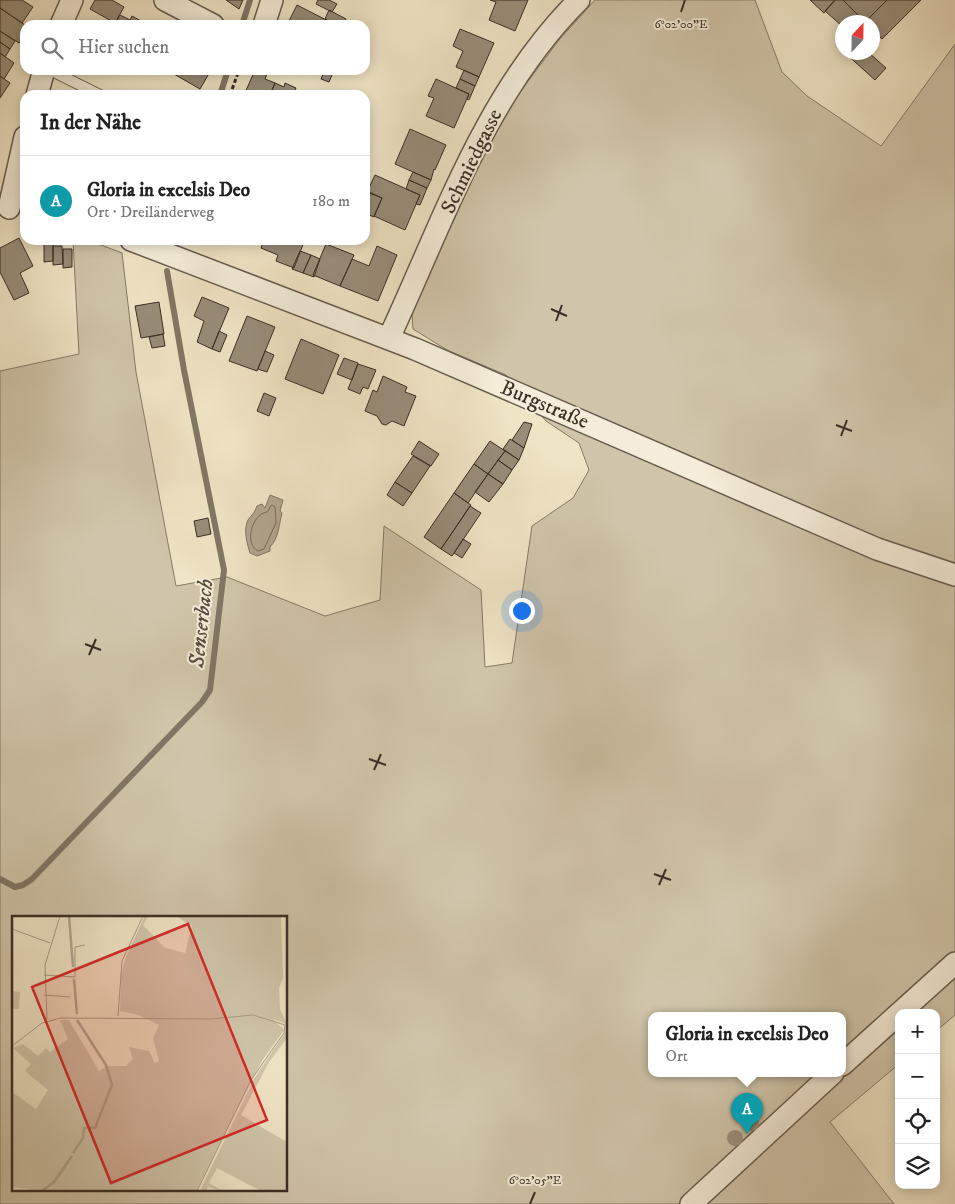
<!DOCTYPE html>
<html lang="de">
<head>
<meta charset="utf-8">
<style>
  :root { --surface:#fff; --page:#f2f2f2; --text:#222; --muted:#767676; --line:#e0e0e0; --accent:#8f2418 }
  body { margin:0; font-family:"IM FELL DW Pica",serif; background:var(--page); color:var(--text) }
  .controls { position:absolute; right:15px; bottom:15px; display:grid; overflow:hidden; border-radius:10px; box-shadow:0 2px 12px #0003 }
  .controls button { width:45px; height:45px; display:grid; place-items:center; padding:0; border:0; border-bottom:1px solid var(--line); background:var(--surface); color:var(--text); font:25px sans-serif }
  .compass { position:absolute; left:835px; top:15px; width:45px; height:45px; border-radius:50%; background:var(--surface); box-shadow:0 2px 12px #0003; rotate:22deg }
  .you { position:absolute; left:521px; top:610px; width:18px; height:18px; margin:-12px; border:4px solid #fff; border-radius:50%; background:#1a73e8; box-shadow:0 0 0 8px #1a73e833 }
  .badge { display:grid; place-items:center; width:32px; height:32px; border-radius:50%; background:var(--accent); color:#fff; font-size:16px; font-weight:700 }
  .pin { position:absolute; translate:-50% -41px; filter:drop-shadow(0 1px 2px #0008) }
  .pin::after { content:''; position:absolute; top:26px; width:18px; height:15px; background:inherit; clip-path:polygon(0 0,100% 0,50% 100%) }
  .popup { position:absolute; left:648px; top:1012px; width:198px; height:65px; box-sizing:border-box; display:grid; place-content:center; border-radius:10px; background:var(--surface); filter:drop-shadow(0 1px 4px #0005); font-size:16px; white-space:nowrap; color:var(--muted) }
  .popup b { font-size:19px; color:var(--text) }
  .popup::after { content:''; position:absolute; left:50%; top:100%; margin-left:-10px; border:10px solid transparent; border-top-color:var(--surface) }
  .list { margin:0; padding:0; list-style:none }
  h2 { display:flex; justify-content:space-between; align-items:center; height:65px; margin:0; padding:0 20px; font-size:21px }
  h2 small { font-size:16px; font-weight:400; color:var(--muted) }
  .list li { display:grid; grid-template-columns:32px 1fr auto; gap:15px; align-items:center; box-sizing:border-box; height:90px; padding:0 20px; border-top:1px solid var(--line) }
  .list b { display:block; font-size:19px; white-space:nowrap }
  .list p { margin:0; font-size:16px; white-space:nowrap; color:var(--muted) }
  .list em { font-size:16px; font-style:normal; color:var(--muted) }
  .icon { flex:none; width:28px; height:28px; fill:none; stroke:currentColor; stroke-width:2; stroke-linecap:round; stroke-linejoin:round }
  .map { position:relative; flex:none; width:955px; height:1204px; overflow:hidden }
  .search { position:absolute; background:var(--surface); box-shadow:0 2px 12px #0003; left:20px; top:20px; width:350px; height:55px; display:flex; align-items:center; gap:12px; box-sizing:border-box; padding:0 18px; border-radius:15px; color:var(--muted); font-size:19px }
  .panel { position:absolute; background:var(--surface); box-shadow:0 2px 12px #0003; left:20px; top:90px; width:350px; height:155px; border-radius:15px }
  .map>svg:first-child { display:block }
  .green { fill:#d0c5aa; stroke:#857a68; fill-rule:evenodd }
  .water { fill:#b1a68f; stroke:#817665 }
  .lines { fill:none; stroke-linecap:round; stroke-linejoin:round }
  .shore { stroke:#766a5a; stroke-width:1 }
  .stream { stroke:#817665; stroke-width:6 }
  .building { fill:#988d79; stroke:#3a2e26 }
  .lane-casing { stroke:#675c4e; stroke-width:12 }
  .street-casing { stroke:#675c4e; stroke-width:24 }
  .path { stroke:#3a2e26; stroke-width:3; stroke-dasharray:4 2.5; stroke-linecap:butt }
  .lane { stroke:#f5edd9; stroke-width:10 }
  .street { stroke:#f5edd9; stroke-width:21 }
  .tree { fill:#9c907c }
  .ticks { fill:none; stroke:#3a2e26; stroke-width:2 }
  .labels { text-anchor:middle; stroke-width:4; stroke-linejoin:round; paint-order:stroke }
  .street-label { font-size:21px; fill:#3a2e26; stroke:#f5edd9 }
  .water-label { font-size:22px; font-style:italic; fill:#584c40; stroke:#f5edd9 }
  .inset-river { fill:none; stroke:#b1a68f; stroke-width:2.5 }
  .inset-road { fill:none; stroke:#a79b85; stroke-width:1 }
  .view { fill:#d62828; fill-opacity:0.15; stroke:#d62828; stroke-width:2.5 }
  .inset-edge { fill:none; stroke:#3a2e26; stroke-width:2.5 }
  .ticks-label { font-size:12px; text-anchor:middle; fill:#3a2e26; stroke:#f5edd9; stroke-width:4; stroke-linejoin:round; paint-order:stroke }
</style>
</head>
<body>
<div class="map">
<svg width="955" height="1204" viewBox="0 0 955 1204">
  <rect width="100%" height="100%" fill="#efe4c5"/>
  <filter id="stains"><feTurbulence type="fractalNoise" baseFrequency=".004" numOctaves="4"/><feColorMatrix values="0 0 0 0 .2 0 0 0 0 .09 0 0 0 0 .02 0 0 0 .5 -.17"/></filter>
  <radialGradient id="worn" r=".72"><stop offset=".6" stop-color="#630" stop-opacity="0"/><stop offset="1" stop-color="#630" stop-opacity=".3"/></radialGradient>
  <path class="green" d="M595 0H755L782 72 807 96 881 146 955 44V952L842 1052V1015H652V1073H821L679 1204H0V371L79 354 73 240H88L122 253 136 372 176 586 227 577 325 616 380 600 384 526 481 590 485 667 512 663 532 526 573 498 589 470 579 443 546 421 506 375 447 350 413 329 412 312 499 120 559 40ZM14 918H286V1190H14Z
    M955 977V1015L936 1031V1013H915Z
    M899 1027V1064L830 1122 894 1204H703Z"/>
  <path class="water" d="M270 495 283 500 280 511 282 513C279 524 279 538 270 547V551L257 556 250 553C247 543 243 530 248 520 252 514 254 514 257 506L262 504 265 508Z"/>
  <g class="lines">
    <path class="shore" d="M272 505 275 507 276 523 264 549 258 551C245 545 250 515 267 512Z"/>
    <path class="stream" d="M242 25 250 0
      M220 95 228 70
      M0 879 15 887 23 885 32 879 202 702 210 690 224 570 184 370 167 271"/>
  </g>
  <path class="building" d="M0 0H22L33 7 22 23 0 8Z
    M95 0H112L124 7 115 23 90 9Z
    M226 0H243L239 9Z
    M318 0H329L337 4 332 12 316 4Z
    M490 0H528L515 31 489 20 496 2Z
    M810 0H835L824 13Z
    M835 0H843L863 20 861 22H842V26L825 11Z
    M843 0H887L865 22Z
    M887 0H921L882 39 872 29V22H865Z
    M297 5 336 25H287Z
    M0 8 25 25V34L19 43 0 31Z
    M329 10 346 19 343 25H337L325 19Z
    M120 15 130 20 132 16 148 25H114Z
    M460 29 494 43 479 77 456 67 463 51 453 46Z
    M0 31 15 41 10 49 0 42Z
    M0 42 10 49 5 57 0 53Z
    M844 52H868L886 68 875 80Z
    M0 53 14 63 4 79 0 76Z
    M167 70H211L200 89Z
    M255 70 267 74 265 79 275 83 270 95H244Z
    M464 70 479 77 475 86 460 79Z
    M324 72 332 75 329 82 321 79Z
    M0 76 10 83 0 98Z
    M436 79 469 94 454 128 426 116 434 98 428 96Z
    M460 79 475 86 469 100 467 99 469 94 456 88Z
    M275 83 284 87 285 83 296 88 293 95H270Z
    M410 129 446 145 435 170 434 169 431 180 395 164Z
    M413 172 431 180 427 188 409 180Z
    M375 175 420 195 405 230 374 216 382 198 367 192Z
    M409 180 427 188 420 205 416 204 420 195 406 189Z
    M369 192 382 198 374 217 367 214Z
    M19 238 33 266 20 273 29 293 14 300 0 272V248Z
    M264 240 304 242 294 268 276 261 278 255 261 248Z
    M44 243H53V261L44 262Z
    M326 244 354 255 340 286 313 275Z
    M53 246H62L63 264 53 265Z
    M377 246 397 255 378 301 340 286 352 259 369 266Z
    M63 249H72V267L63 268Z
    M300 251 311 255 303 273 292 269Z
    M311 255 320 259 314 277 303 273Z
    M202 297 229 308 212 349 197 342 204 321 194 316Z
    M159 302 164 334 141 338 135 306Z
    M247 316 275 327 257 371 229 361Z
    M219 331 227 335 220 352 212 349Z
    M163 334 165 346 152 348 149 337Z
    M301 339 339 355 323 394 285 379Z
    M265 351 274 355 267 372 258 369Z
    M344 358 358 363 352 380 337 374Z
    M358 364 376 370 368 389 363 387 360 394 348 389Z
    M383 376 407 387 405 392 416 396 404 426 392 421 386 425 382 424 377 416 365 411 373 390 377 392Z
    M264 393 276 398 269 416 257 411Z
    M524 422 532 424 524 448 512 440Z
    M510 439 524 448 519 460 503 449Z
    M419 441 439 454 431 466 411 454Z
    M490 441 505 451 488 474 474 464Z
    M505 451 519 460 512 470 498 460Z
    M413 456 430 466 412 493 395 482Z
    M498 460 512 470 503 484 488 474Z
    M474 464 488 474 468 503 454 493Z
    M488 474 503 484 489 502 475 492Z
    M395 482 412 493 403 506 387 495Z
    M454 493 471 505 441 549 424 537Z
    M470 506 481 513 452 556 441 549Z
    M208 518 211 534 197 537 194 521Z
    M463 539 471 544 462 558 454 553Z"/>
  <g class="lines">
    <defs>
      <path id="lane" d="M50 70 100 95"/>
      <path id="street" d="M165 0 213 25
        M61 25 72 0
        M264 25 272 0
        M37 95 44 70
        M9 208 25 137
        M131 240 415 349 877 549 955 575
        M389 338C443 222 486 92 579 0
        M842 1065 955 963
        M691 1204 833 1073"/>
    </defs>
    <use href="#lane" class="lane-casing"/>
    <use href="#street" class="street-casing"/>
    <path class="path" d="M230 95 239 70"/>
    <use href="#lane" class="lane"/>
    <use href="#street" class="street"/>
  </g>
  <g class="tree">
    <circle cx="751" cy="1123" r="8"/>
    <circle cx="735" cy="1138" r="8"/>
  </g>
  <path class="ticks" d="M681 12 685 0M551 309 567 316M556 321 562 305M836 425 852 431M841 436 847 420M85 644 101 650M89 655 96 639M369 759 386 765M374 770 381 754M654 874 671 880M659 885 666 869M530 1204 535 1192"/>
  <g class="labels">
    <g class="street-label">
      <text transform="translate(471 161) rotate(-64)" y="7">Schmiedgasse</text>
      <text transform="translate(545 404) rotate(23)" y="7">Burgstraße</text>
    </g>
    <g class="water-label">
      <text transform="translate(200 623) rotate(-84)" y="8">Senserbach</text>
    </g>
  </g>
  <g transform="translate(12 916)">
    <rect width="275" height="275" fill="#efe4c5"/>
    <path d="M133 0H136L131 9 152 31 173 37 180 10 164 0H269L271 62 267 72 268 93 275 108 261 103 272 114 251 143 184 275H30L0 271V176L24 193 36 174 13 155 19 148 1 132 11 128 26 140 34 132 38 136 56 123 48 104H57L87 155 95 150H114L121 143 117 131 137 135 143 147 147 145 141 122 147 109 127 99 108 95 109 58 114 41ZM0 75 8 76 7 93H0ZM275 114V122L257 146 229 199 275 226V275H249L205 252 197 267 211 275 196 271 194 275H188L242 163Z" fill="#d0c5aa"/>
    <path class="inset-river" d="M57 0 61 51M62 63 65 98M61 237 71 222 72 212H83L100 169 94 149 65 104M30 275 42 266 60 240"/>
    <path class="inset-road" d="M0 13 38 27M32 59 63 61V31L73 29M32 79 58 81M106 100 110 45 131 0M35 104 33 49 48 0M0 130 30 107 49 102 199 103 241 99 273 109 272 117 239 164 185 275"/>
    <path class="view" d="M176 8 255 204 99 267 20 71Z"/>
    <rect width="275" height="275" class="inset-edge"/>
  </g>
  <g class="ticks-label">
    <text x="681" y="28">6°02'00"E</text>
    <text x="535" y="1184">6°02'05"E</text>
  </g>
  <rect width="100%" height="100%" filter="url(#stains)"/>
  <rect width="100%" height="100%" fill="url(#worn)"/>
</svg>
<div class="controls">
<button>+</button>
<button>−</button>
<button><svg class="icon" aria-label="locate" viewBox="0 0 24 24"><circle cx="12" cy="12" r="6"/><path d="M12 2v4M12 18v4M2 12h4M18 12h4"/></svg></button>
<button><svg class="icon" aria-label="layers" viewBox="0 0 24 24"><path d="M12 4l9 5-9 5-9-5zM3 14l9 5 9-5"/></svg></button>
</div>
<svg class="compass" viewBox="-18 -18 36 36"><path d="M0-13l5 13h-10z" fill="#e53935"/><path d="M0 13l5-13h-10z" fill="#767676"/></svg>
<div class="you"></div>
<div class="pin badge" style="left:747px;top:1134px;background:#0f9aa8">A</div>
<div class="popup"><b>Gloria in excelsis Deo</b>Ort</div>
<div class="search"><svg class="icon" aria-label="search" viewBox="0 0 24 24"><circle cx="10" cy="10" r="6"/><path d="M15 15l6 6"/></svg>Hier suchen</div>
<section class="panel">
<h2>In der Nähe<small></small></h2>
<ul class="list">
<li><span class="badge" style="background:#0f9aa8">A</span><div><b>Gloria in excelsis Deo</b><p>Ort · Dreiländerweg</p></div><em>180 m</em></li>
</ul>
</section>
</div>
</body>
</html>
